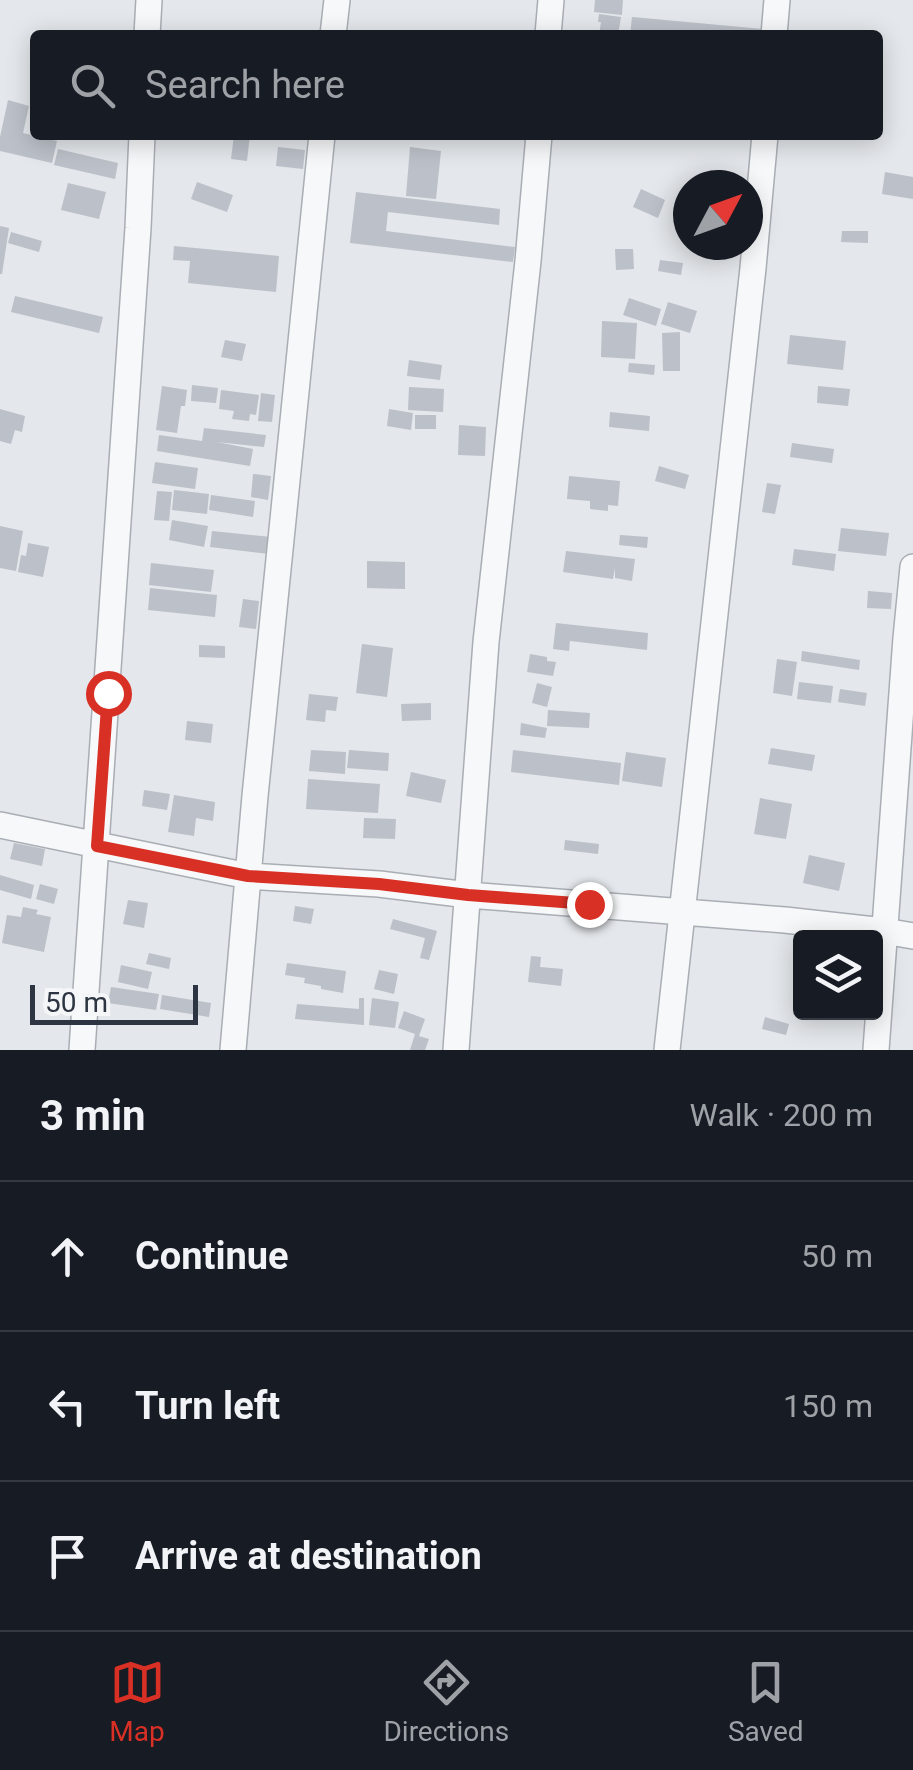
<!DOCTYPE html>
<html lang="en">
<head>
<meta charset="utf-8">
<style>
  :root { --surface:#171b24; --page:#242831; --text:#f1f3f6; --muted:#9ea1a6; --line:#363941; --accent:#d93025 }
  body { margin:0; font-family:Roboto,sans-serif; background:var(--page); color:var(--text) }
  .controls { position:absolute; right:30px; bottom:30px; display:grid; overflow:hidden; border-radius:10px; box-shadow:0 5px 25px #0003 }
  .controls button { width:90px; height:90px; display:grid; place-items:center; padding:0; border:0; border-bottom:2px solid var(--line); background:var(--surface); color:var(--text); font:50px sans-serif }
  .compass { position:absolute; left:673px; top:170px; width:90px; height:90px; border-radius:50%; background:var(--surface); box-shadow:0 5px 25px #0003; rotate:49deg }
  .scale { position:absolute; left:30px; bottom:25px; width:168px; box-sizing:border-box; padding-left:10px; border:5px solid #2d3542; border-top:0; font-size:28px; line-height:35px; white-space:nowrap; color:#2d3542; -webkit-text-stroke:8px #f4f6f8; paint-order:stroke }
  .stop { position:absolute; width:30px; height:30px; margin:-22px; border:8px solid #d93025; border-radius:50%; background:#fff }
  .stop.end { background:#d93025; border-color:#fff; box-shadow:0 2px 10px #0008 }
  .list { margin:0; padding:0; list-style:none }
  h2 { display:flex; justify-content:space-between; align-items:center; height:130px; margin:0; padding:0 40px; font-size:42px }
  h2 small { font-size:32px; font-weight:400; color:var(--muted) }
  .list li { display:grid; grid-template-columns:65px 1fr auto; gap:30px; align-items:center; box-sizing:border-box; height:150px; padding:0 40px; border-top:2px solid var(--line) }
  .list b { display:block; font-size:38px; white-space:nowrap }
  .list em { font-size:32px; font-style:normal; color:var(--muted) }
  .icon { flex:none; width:55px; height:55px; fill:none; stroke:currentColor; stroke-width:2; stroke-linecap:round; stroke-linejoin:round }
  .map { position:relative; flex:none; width:913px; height:1050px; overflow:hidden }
  .search { position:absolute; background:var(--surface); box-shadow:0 5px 25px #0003; left:30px; right:30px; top:30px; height:110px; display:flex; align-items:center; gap:25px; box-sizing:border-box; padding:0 35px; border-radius:10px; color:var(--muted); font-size:38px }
  .sheet { height:580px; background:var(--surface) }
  nav { display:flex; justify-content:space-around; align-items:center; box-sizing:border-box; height:140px; border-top:2px solid var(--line); background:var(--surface); font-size:28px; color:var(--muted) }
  nav a { display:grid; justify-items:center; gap:5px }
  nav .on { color:var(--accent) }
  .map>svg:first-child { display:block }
  .building { fill:#bcc0c8 }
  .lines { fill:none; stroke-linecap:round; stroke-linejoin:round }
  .street-casing { stroke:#a9aeb5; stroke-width:28 }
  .street { stroke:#f7f8f9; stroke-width:25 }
  .route { stroke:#d93025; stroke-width:12 }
</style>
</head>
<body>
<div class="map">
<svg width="913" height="1050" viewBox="0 0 913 1050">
  <rect width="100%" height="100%" fill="#e4e7eb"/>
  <path class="building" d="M595 0H623L622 15 594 12Z
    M599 14 621 17 618 35H599L601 22H598Z
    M632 17 763 29 762 35H630Z
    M8 100 29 106 23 133 57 141 52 163 0 151V137Z
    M234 135H250L247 161 231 159Z
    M278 147 305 150 303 169 276 166Z
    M410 147 441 151 436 199 406 196Z
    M58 149 118 163 115 179 54 165Z
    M885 172 913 177V199L882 194Z
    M197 182 233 195 227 212 191 199Z
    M68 183 106 192 99 219 61 210Z
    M641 189 665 200 658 218 633 207Z
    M356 192 500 209 499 225 388 212 386 231 515 247 513 262 350 243Z
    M0 226 9 228 2 274H0Z
    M842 231H868V243L841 242Z
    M11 232 42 241 39 252 8 243Z
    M174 246 279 256 276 292 188 283 190 261 173 260Z
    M615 249H633L634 269 616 270Z
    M660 260 683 263 681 275 658 271Z
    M15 296 103 317 99 333 11 312Z
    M629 298 661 309 656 326 623 315Z
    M668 302 697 311 690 333 661 324Z
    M602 321 637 323 635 359 601 357Z
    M680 332V371H663L662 333Z
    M790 335 846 341 843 370 787 364Z
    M225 340 246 344 242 361 221 357Z
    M409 360 442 365 440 380 407 376Z
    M629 363 655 365 654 375 628 372Z
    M192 385 218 388 216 403 191 401Z
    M162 386 187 390 185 406H181L177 433 156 430Z
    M818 386 850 389 848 406 817 403Z
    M409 387 444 389 443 412 408 410Z
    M221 390 259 395 256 415 250 414 249 421 232 419 234 411 219 409Z
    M261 393 275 395 272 422 258 421Z
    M0 409 25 416 22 432 15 430 11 444 0 441Z
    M389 409 413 413 411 430 387 426Z
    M610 412 650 416 649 431 609 427Z
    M415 415H436V429H415Z
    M459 425 486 427 485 456 458 455Z
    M204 428 266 435 264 447 217 442 253 449 250 466 157 451 159 435 202 441Z
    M792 443 834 449 832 463 790 457Z
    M155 462 198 468 195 489 152 483Z
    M659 466 689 475 685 489 655 481Z
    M253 474 271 476 268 500 251 497Z
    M569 476 620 481 618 506 608 505V511L590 509V501L567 499Z
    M767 483 781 485 775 514 762 512Z
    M174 490 209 494 207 514 172 510Z
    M157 491 172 492 169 521 154 520Z
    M211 495 255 501 253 517 209 510Z
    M172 520 208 526 204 547 169 540Z
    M0 526 23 531 16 571 0 568Z
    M841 528 889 533 886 556 838 551Z
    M212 531 271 537 269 554 210 547Z
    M620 535 648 537 647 548 619 545Z
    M28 543 49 547 43 577 18 572 21 555 26 556Z
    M794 549 836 554 834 571 792 565Z
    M566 551 635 559 632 581 615 578V568L613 579 563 572Z
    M367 561 405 562V589L367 588Z
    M151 563 214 570 211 592 149 585Z
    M150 588 217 595 215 617 148 610Z
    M868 591 892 593 891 609 867 608Z
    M243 599 259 601 256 629 239 627Z
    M556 623 648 633 647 650 570 641 569 651 553 649Z
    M362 644 393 648 387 697 356 693Z
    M199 645 225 646V658L199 657Z
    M802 651 860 660 859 670 801 661Z
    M530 654 547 657V661L556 662 553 676 527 672Z
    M777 659 797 662 792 696 773 693Z
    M799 682 833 686 831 703 797 699Z
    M537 683 552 687 547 707 532 703Z
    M840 689 867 693 865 706 838 702Z
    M309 694 338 697 336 711 326 710 325 722 306 720Z
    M431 703V720L402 721 401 704Z
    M548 710 590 713 589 728 547 726Z
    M187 721 213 724 211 743 185 740Z
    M521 723 547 728 545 738 520 735Z
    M771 748 815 755 812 771 768 764Z
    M311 750 346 752 345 774 309 771Z
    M349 750 389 753 388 771 347 768Z
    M513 750 621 763 619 785 511 772Z
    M626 752 666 758 662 787 622 781Z
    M411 772 446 780 441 803 406 796Z
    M308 779 380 784 378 813 306 809Z
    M144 790 170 794 167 810 142 806Z
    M174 795 215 802 213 821 196 818 194 836 168 832Z
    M760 798 792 804 786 839 754 834Z
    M364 818 396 819 395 839 363 838Z
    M565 840 599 844 598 854 564 850Z
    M14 843 45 849 42 866 10 859Z
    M809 855 845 863 839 891 803 883Z
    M0 875 34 885 31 899 0 890Z
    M40 884 58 889 54 904 36 899Z
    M128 900 148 903 144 928 123 924Z
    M295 906 314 909 311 924 293 921Z
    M23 907 38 910 36 914 51 917 44 952 2 943 7 915 21 917Z
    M393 919 437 931 429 960 420 958 425 938 390 929Z
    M149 953 171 958 169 969 146 964Z
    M531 956 541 957 540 967 563 969 561 986 528 982Z
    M287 963 346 971 343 993 321 989V986L304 983 305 978 285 975Z
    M121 965 152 972 148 989 118 982Z
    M379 970 398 974 394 994 374 989Z
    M111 987 159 994 156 1010 108 1003Z
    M162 995 211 1003 209 1017 160 1009Z
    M359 998H364V1025L295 1019 297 1004 359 1009Z
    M372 998 399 1002 395 1028 369 1025Z
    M404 1011 425 1019 419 1036 429 1039 425 1050H410L415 1034 398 1028Z
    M765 1017 789 1024 786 1035 762 1029Z"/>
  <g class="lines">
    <defs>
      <path id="street" d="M147 35 149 0
        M333 35 337 0
        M548 35 551 0
        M774 35 777 0
        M0 825 248 876 379 884 468 895 785 920 884 931 913 936
        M82 1050 138 228 142 135
        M233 1050 255 796 322 135
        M456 1050 486 642 528 261 539 135
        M667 1050 753 268 765 135
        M876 1050 906 638 913 567"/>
    </defs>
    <use href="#street" class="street-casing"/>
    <use href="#street" class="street"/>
  </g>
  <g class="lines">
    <path class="route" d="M108 693 97 846 248 876 379 884 468 895 589 904"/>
  </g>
</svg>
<div class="controls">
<button><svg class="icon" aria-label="layers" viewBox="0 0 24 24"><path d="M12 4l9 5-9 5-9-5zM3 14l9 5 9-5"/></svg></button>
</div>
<svg class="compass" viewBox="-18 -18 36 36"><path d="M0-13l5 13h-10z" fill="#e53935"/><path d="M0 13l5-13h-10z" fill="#9ea1a6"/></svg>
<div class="scale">50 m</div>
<div class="stop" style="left:108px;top:693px"></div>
<div class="stop end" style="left:589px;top:904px"></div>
<div class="search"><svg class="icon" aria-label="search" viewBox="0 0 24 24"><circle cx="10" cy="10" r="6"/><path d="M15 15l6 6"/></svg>Search here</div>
</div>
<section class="sheet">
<h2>3 min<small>Walk · 200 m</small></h2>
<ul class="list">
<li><svg class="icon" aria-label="ahead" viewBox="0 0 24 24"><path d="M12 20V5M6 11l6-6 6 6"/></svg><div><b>Continue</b></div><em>50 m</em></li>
<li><svg class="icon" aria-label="left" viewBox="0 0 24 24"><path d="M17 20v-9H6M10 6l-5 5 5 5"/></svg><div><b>Turn left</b></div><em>150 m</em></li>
<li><svg class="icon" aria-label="arrive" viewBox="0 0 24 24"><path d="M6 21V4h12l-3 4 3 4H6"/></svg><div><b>Arrive at destination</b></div></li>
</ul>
</section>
<nav>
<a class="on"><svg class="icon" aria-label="map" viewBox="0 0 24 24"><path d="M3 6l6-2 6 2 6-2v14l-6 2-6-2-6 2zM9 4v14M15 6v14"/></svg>Map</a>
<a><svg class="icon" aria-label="directions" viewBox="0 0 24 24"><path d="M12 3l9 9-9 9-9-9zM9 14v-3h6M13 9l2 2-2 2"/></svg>Directions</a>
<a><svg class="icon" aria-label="saved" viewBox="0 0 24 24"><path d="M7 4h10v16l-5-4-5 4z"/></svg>Saved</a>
</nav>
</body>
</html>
